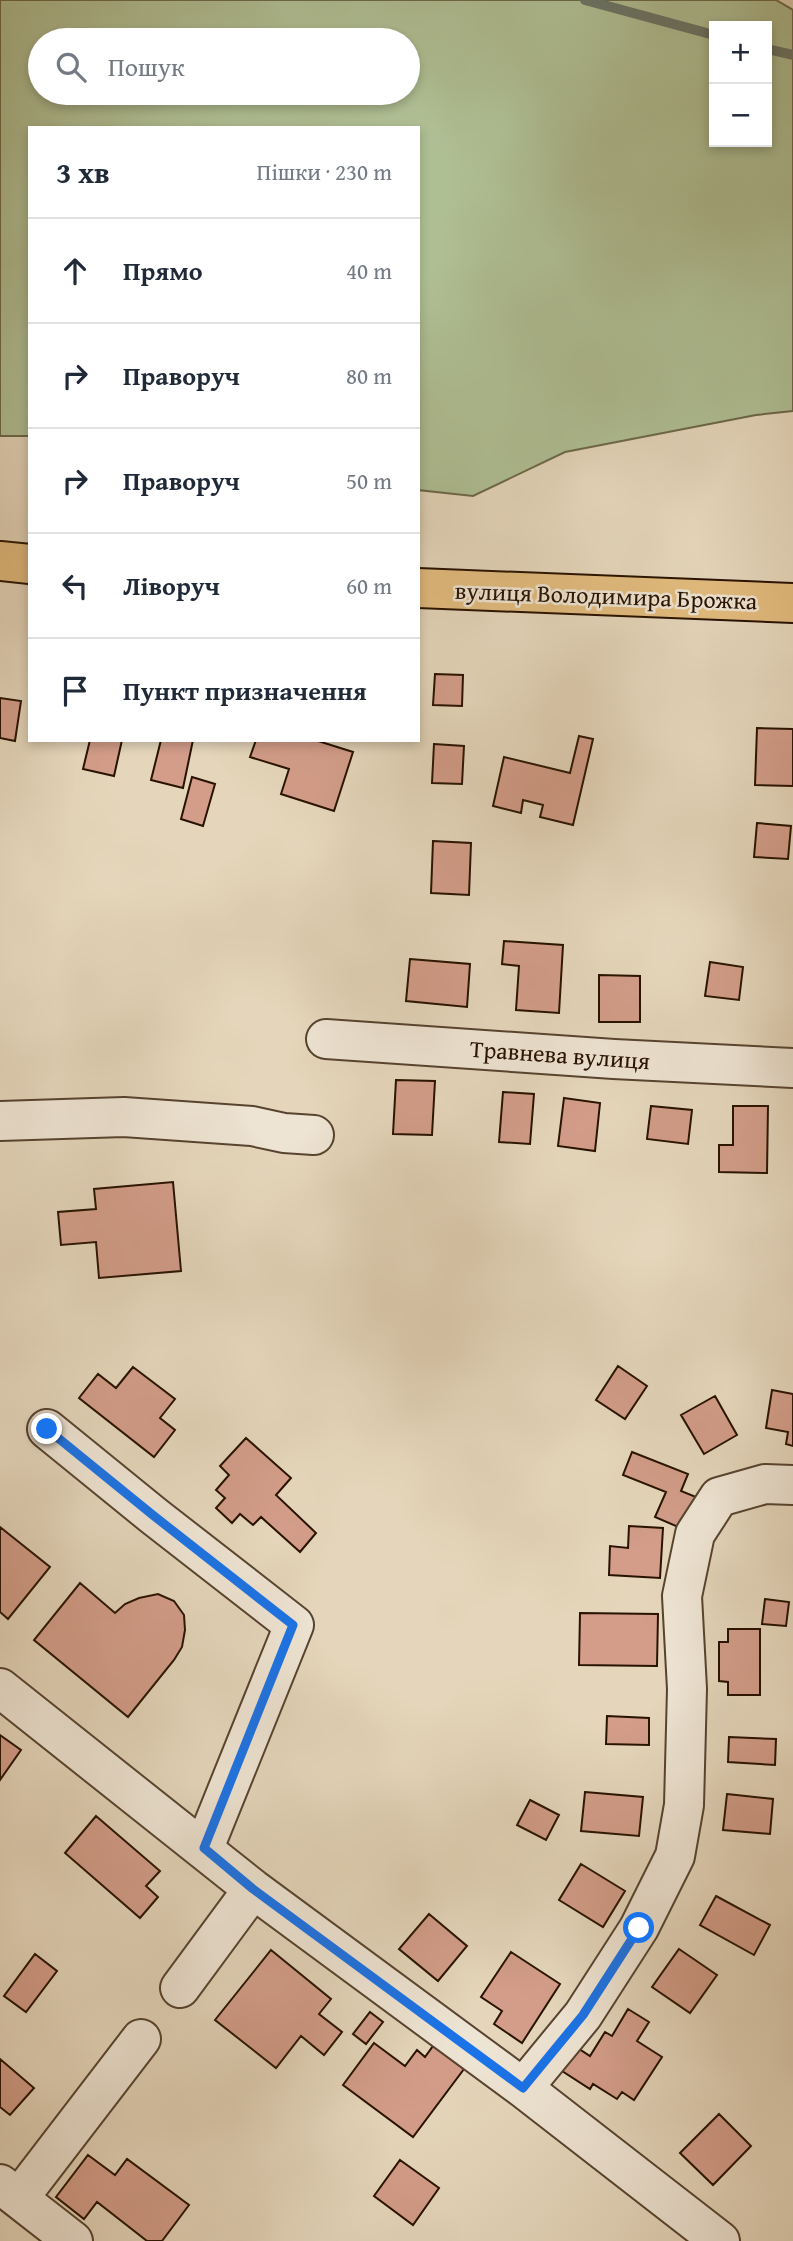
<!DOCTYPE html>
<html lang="uk">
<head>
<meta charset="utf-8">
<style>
  :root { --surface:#fff; --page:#f2f2f3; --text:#1f2937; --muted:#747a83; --line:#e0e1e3 }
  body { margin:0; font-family:"Gentium Book Plus",serif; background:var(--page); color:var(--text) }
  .controls { position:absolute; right:21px; top:21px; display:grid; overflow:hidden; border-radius:0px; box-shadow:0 4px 10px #0003 }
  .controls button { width:63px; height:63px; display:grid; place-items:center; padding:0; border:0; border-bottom:2px solid var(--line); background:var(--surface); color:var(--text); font:35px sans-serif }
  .stop { position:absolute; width:21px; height:21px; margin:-16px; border:5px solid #1a73e8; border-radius:50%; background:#fff }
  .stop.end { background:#1a73e8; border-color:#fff; box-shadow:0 2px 7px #0008 }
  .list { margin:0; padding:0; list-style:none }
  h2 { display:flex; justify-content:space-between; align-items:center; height:91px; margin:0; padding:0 28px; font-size:30px }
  h2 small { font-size:23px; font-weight:400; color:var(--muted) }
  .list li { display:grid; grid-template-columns:46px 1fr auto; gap:21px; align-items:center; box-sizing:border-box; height:105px; padding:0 28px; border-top:2px solid var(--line) }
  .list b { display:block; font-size:26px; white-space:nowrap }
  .list em { font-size:23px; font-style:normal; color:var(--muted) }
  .icon { flex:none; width:38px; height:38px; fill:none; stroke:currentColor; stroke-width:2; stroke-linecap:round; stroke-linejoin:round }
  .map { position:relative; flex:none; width:793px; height:2241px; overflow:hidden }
  .search { position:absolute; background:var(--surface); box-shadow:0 4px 10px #0003; left:28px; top:28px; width:392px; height:77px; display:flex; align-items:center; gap:18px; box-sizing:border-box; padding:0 24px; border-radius:38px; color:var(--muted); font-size:26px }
  .panel { position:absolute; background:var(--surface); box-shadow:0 4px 10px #0003; left:28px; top:126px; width:392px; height:616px; border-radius:0px }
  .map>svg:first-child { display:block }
  .green { fill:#afbf94; stroke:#6c684a; stroke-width:2; fill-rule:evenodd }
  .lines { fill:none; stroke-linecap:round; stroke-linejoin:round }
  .stream { stroke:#6a7669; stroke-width:10 }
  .building { fill:#d39d89; stroke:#281200; stroke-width:2 }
  .minor-casing { stroke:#57432f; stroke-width:42 }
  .major-casing { stroke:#281200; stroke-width:42 }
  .minor { stroke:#eee4d3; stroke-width:38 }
  .major { stroke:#e2bb7e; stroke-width:38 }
  .route { stroke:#1a73e8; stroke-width:9 }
  .labels { text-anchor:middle; stroke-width:5; stroke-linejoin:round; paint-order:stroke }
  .street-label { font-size:24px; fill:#281200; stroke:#eee4d3 }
</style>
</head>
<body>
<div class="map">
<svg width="793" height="2241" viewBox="0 0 793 2241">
  <rect width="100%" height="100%" fill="#e5d6bb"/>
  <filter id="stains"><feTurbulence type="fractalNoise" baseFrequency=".00286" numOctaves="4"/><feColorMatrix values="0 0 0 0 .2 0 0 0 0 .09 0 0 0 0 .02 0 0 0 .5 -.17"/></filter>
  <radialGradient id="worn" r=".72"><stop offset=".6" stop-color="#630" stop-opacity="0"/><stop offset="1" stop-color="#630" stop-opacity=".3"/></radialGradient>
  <path class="green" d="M0 0H776L793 10V411L756 415 565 452 473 496 418 490V128H30V436H0ZM714 26H767V142H714ZM40 40H408V93H40Z"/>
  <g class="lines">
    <path class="stream" d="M585 0 714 35
      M767 49 793 55"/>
  </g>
  <path class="building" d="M435 674 463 675 462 706 433 705Z
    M0 698 21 701 15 741 0 738Z
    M757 728 793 729V786L755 785Z
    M579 736 593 739 573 825 540 817 543 805 523 800 521 813 493 806 504 757 570 773Z
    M90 740H122L114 776 83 769Z
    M161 740H193L183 788 151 780Z
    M256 740H315L353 752 334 811 281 794 289 769 250 757Z
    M434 744 464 746 462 784 432 783Z
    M192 777 215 784 203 826 181 819Z
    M757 823 791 826 788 859 754 857Z
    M433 841 471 843 469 895 431 893Z
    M504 941 563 945 559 1013 516 1010 519 966 502 964Z
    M410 959 470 964 467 1007 406 1001Z
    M710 962 743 967 739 1000 705 996Z
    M599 975 640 976V1022H599Z
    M396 1080 435 1081 432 1135 393 1134Z
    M503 1092 534 1094 530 1144 499 1142Z
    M564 1098 600 1103 595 1151 558 1146Z
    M651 1106 692 1110 688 1144 647 1139Z
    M733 1106H768L767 1173 719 1172V1145H733Z
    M173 1182 181 1271 99 1278 96 1242 61 1245 58 1212 96 1209 94 1189Z
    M618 1366 647 1386 625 1419 596 1400Z
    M133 1367 175 1399 160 1418 175 1430 154 1457 79 1398 98 1374 116 1388Z
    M772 1390 793 1394V1446L786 1444 788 1432 766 1428Z
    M715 1396 737 1435 704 1454 681 1415Z
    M246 1438 291 1478 276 1495 316 1533 300 1552 261 1517 253 1525 240 1514 232 1523 216 1508 225 1498 216 1490 229 1475 220 1466Z
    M632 1452 688 1474 681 1491 696 1497 683 1529 655 1517 666 1492 623 1475Z
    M629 1526 663 1528 660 1578 609 1575 610 1546 628 1548Z
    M0 1527 50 1567 8 1619 0 1612Z
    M80 1583 115 1613 125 1604 139 1598 158 1594 174 1601 184 1615 185 1630 182 1647 174 1660 128 1717 34 1640Z
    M765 1599 789 1602 786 1626 762 1624Z
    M580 1613 658 1614 657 1666 579 1665Z
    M728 1629H760V1695H728V1682L719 1681V1642H728Z
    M607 1716 649 1718V1745L606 1744Z
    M0 1735 21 1750 0 1780Z
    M729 1737 776 1739 775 1765 728 1762Z
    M585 1792 643 1797 639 1836 581 1831Z
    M727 1794 773 1799 770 1834 723 1830Z
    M530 1800 559 1815 546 1840 517 1825Z
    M96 1816 160 1871 146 1886 158 1897 140 1918 65 1853Z
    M581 1864 625 1891 603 1927 559 1900Z
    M716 1896 770 1925 754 1955 700 1925Z
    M429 1914 467 1946 438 1981 399 1949Z
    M679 1949 717 1975 690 2013 652 1987Z
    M271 1950 331 1999 319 2014 342 2032 324 2055 301 2036 276 2068 215 2020Z
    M511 1952 560 1984 522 2043 494 2024 502 2011 481 1997Z
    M35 1954 57 1971 26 2012 4 1996Z
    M628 2009 649 2022 637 2041 662 2057 634 2100 622 2092 617 2099 593 2084 590 2089 562 2071 576 2047 590 2056 605 2032 612 2036Z
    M370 2012 383 2022 366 2044 353 2034Z
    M374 2043 405 2066 417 2050 425 2057 433 2046 464 2069 413 2137 343 2085Z
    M0 2059 34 2088 10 2115 0 2107Z
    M719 2114 751 2146 713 2185 680 2153Z
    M88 2155 115 2175 127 2159 189 2205 162 2241H147L97 2202 84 2219 56 2197Z
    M400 2160 439 2188 413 2225 374 2196Z"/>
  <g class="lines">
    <defs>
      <path id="minor" d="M326 1039 614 1059 793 1068
        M0 1121 124 1117 252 1126 284 1133 314 1135
        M47 1429 154 1516 294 1625 204 1848
        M0 1688 253 1889 523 2088 720 2241
        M180 1988 253 1889
        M523 2088 583 2015 639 1928 675 1856 684 1805 687 1689 682 1596 695 1534 719 1497 765 1484 793 1485
        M0 2184 73 2241
        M19 2198 141 2039"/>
      <path id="major" d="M0 561 30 564
        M418 588 793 603"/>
    </defs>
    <use href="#minor" class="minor-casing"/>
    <use href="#major" class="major-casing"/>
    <use href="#minor" class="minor"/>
    <use href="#major" class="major"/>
  </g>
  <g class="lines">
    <path class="route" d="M47 1429 154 1516 293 1625 204 1848 253 1889 523 2088 583 2015 639 1928"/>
  </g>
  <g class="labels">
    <g class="street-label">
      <text transform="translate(606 596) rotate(2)" y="8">вулиця Володимира Брожка</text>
      <text transform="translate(560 1055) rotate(4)" y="8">Травнева вулиця</text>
    </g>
  </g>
  <rect width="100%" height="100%" filter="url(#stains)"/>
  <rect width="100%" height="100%" fill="url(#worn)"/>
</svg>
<div class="controls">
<button>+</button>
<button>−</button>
</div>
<div class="stop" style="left:639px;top:1928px"></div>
<div class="stop end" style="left:47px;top:1429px"></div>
<div class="search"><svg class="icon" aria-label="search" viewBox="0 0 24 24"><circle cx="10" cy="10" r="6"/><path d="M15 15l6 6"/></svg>Пошук</div>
<section class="panel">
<h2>3 хв<small>Пішки · 230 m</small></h2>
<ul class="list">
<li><svg class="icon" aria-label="ahead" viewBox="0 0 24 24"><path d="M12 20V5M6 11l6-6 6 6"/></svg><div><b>Прямо</b></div><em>40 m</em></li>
<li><svg class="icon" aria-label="right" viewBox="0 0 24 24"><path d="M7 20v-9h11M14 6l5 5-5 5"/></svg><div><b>Праворуч</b></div><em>80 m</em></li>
<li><svg class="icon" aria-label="right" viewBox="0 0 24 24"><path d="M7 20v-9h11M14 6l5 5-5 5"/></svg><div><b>Праворуч</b></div><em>50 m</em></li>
<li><svg class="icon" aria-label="left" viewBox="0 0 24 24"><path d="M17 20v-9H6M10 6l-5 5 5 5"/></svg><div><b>Ліворуч</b></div><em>60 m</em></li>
<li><svg class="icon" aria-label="arrive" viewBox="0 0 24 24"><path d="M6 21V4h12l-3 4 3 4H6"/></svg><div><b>Пункт призначення</b></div></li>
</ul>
</section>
</div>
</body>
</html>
